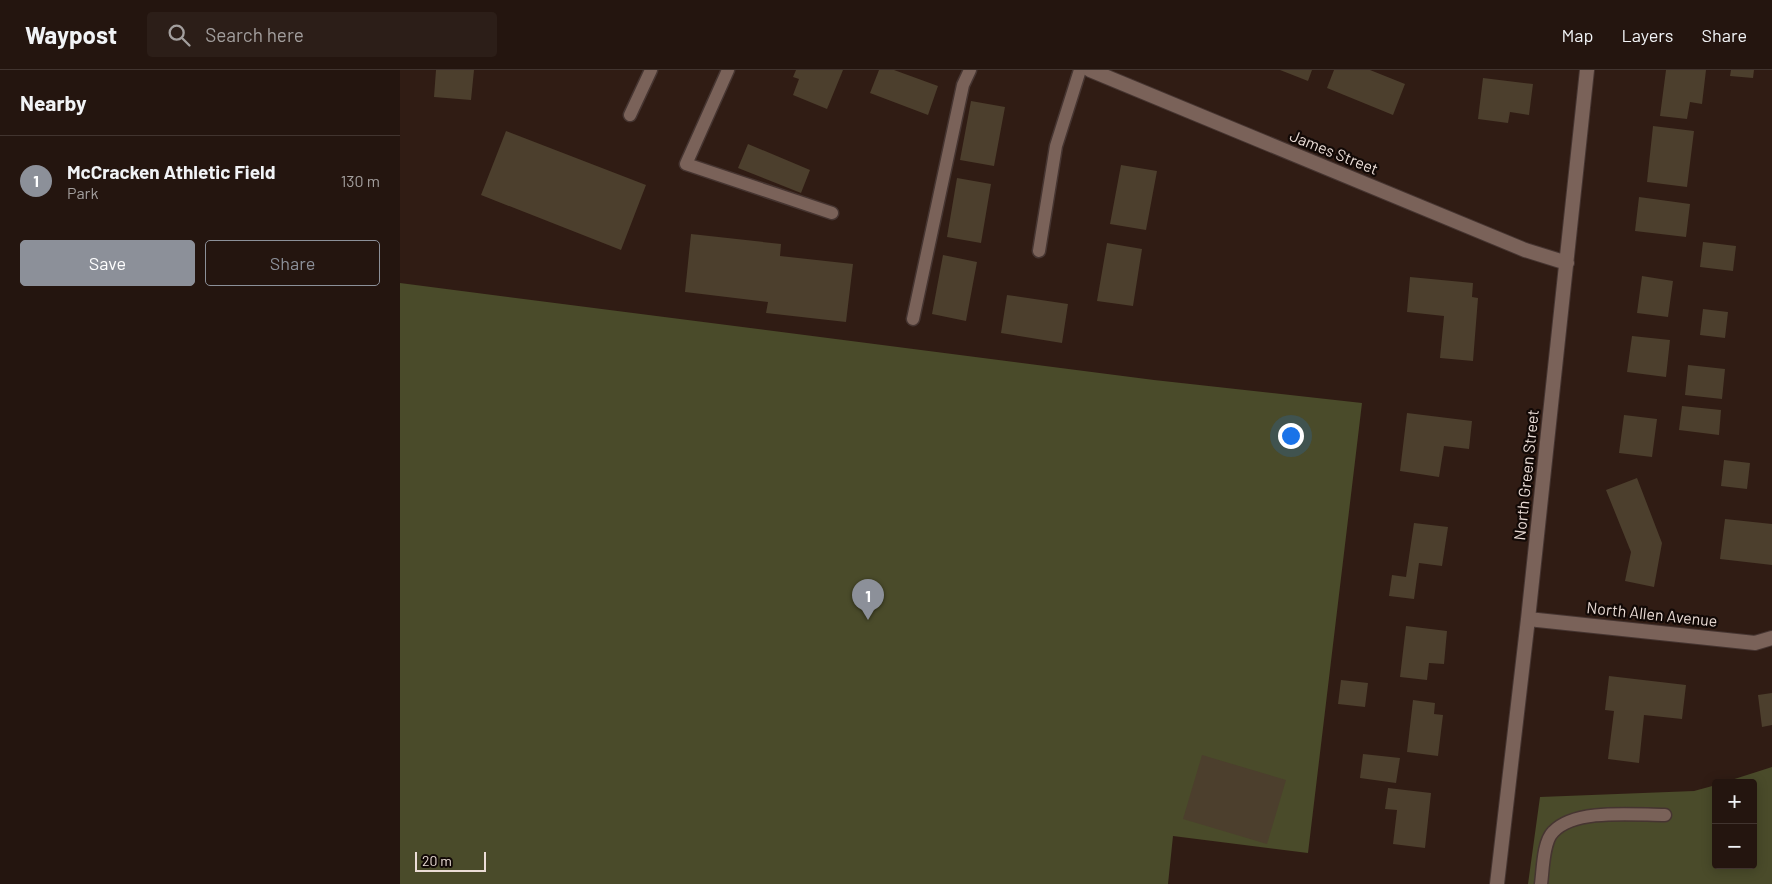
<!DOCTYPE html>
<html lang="en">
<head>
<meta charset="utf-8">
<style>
  :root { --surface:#24150f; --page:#2c1e18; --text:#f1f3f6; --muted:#a39f9e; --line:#41342f; --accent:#8c9099 }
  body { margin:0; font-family:Barlow,sans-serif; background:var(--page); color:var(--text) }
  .controls { position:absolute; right:15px; bottom:15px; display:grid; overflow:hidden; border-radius:5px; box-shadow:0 2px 12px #0003 }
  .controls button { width:45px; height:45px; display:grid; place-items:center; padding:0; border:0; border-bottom:1px solid var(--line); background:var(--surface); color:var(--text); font:25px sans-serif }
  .scale { position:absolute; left:15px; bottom:12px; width:71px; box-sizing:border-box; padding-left:5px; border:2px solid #ebddd7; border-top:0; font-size:14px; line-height:18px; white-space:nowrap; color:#ebddd7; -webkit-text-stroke:4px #120906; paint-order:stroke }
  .you { position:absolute; left:890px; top:365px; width:18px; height:18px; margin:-12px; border:4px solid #fff; border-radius:50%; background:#1a73e8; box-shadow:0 0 0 8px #1a73e833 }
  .badge { display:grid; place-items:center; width:32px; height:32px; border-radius:50%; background:var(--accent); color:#fff; font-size:16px; font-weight:700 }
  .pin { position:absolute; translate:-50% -41px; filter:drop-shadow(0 1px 2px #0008) }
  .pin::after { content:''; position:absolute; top:26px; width:18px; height:15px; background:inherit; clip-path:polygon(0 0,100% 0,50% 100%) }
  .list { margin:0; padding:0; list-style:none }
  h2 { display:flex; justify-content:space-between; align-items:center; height:65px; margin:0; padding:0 20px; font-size:21px }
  h2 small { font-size:16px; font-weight:400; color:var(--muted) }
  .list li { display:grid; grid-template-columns:32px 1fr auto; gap:15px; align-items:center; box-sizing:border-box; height:90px; padding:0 20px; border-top:1px solid var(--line) }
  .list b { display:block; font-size:19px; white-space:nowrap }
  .list p { margin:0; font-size:16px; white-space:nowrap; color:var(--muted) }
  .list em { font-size:16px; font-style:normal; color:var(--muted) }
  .actions { display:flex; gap:10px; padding:15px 20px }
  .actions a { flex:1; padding:11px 0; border:1px solid var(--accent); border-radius:5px; text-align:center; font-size:18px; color:var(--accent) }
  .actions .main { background:var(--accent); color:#fff }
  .icon { flex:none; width:28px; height:28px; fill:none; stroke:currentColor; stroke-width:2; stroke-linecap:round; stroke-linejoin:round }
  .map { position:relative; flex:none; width:1372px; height:814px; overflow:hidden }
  header { display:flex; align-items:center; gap:30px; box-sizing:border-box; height:70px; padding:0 25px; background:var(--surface); border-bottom:1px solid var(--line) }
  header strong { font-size:24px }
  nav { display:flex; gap:28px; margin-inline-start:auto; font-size:18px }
  .search { width:350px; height:45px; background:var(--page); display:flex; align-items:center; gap:12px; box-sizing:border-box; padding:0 18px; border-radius:5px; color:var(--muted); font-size:19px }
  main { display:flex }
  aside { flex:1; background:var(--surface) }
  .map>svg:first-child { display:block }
  .green { fill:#4a4b2a }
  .building { fill:#4c3f2d }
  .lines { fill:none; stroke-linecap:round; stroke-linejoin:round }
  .service-casing { stroke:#463531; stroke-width:15 }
  .minor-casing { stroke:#463531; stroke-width:16 }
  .service { stroke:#7a6259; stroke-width:12 }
  .minor { stroke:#7a6259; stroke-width:14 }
  .labels { text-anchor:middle; stroke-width:4.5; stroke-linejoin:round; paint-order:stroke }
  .street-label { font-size:16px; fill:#ebddd7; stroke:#120906 }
</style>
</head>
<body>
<header>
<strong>Waypost</strong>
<div class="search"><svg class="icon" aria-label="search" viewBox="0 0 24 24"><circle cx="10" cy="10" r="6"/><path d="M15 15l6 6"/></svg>Search here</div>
<nav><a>Map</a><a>Layers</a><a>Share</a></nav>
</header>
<main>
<aside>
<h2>Nearby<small></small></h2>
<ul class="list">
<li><span class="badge">1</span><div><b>McCracken Athletic Field</b><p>Park</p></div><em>130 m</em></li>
</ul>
<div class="actions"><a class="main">Save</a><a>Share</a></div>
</aside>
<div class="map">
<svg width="1372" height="814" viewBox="0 0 1372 814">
  <rect width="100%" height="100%" fill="#301c14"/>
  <path class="green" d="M0 213 754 310 962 333 908 783 773 766 768 814H0Z
    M1372 697V814H1128L1140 727 1294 721 1316 715V795H1353V713H1322Z"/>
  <path class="building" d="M36 0H74L71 30 34 27Z
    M396 0H443L427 39 393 25 399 9 393 7Z
    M479 0H494L538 16 528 45 470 23Z
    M880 0H912L908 11Z
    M934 0H970L1005 14 993 45 927 18Z
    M1266 0H1306L1302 34 1290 32 1287 49 1260 46Z
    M1331 0H1354L1353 8 1330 6Z
    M1083 8 1133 14 1129 45 1110 42 1108 53 1078 49Z
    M571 31 605 37 594 96 560 90Z
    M1253 56 1294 61 1287 117 1247 112Z
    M106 61 246 115 221 180 81 125Z
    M348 74 410 100 401 123 338 98Z
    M721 95 757 101 746 160 710 154Z
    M557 108 591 114 581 173 547 167Z
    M1239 127 1290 134 1286 167 1235 161Z
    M291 164 381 174 380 186 453 194 446 252 366 243 368 232 285 222Z
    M1303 172 1336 176 1333 201 1300 197Z
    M707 173 742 179 733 236 697 231Z
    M543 185 577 192 566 251 532 244Z
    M1242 206 1273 211 1268 247 1237 243Z
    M1010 207 1073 213 1072 227 1078 228 1073 291 1040 288 1044 246 1007 242Z
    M607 225 668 234 662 273 601 263Z
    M1303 239 1328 242 1325 268 1300 265Z
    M1232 266 1270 270 1266 307 1227 302Z
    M1288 295 1325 299 1322 329 1285 325Z
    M1282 336 1321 340 1319 365 1279 360Z
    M1007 343 1072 351 1069 379 1044 376 1039 407 1000 401Z
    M1224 345 1257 349 1252 387 1219 383Z
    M1324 390 1350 393 1347 419 1321 416Z
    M1237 408 1262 473 1254 517 1225 511 1231 482 1206 420Z
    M1325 449 1372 454V495L1320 489Z
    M1014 453 1048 457 1042 496 1019 493 1014 529 989 526 992 505 1006 507Z
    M1006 556 1047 561 1044 594 1029 593 1027 610 1000 607Z
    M1209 606 1286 615 1282 649 1244 645 1239 693 1208 689 1214 641 1205 640Z
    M941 610 968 613 965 637 938 634Z
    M1372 623V655L1362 657 1358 625Z
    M1013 630 1035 633 1034 644 1043 645 1038 686 1007 682Z
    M963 684 1000 688 996 713 960 708Z
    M802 685 886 710 867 774 783 749Z
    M988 718 1031 723 1025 778 993 774 997 740 985 739Z"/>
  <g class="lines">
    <defs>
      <path id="service" d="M328 0 286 94 432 143
        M230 45 251 0
        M639 181 656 76 680 0
        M513 249 563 15 570 0
        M1141 814C1143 800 1143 772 1153 762 1175 738 1235 745 1265 745"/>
      <path id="minor" d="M690 0 1125 180 1167 193
        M1128 549 1355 573 1372 568
        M1097 814 1128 549 1187 0"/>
    </defs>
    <use href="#service" class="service-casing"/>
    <use href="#minor" class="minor-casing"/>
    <use href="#service" class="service"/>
    <use href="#minor" class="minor"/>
  </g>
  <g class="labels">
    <g class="street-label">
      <text transform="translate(934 82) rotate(22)" y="6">James Street</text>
      <text transform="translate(1126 405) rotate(-84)" y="6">North Green Street</text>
      <text transform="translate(1252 544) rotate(6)" y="6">North Allen Avenue</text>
    </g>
  </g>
</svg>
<div class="controls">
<button>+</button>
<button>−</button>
</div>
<div class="scale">20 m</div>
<div class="you"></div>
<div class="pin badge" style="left:468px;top:550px">1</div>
</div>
</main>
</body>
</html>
